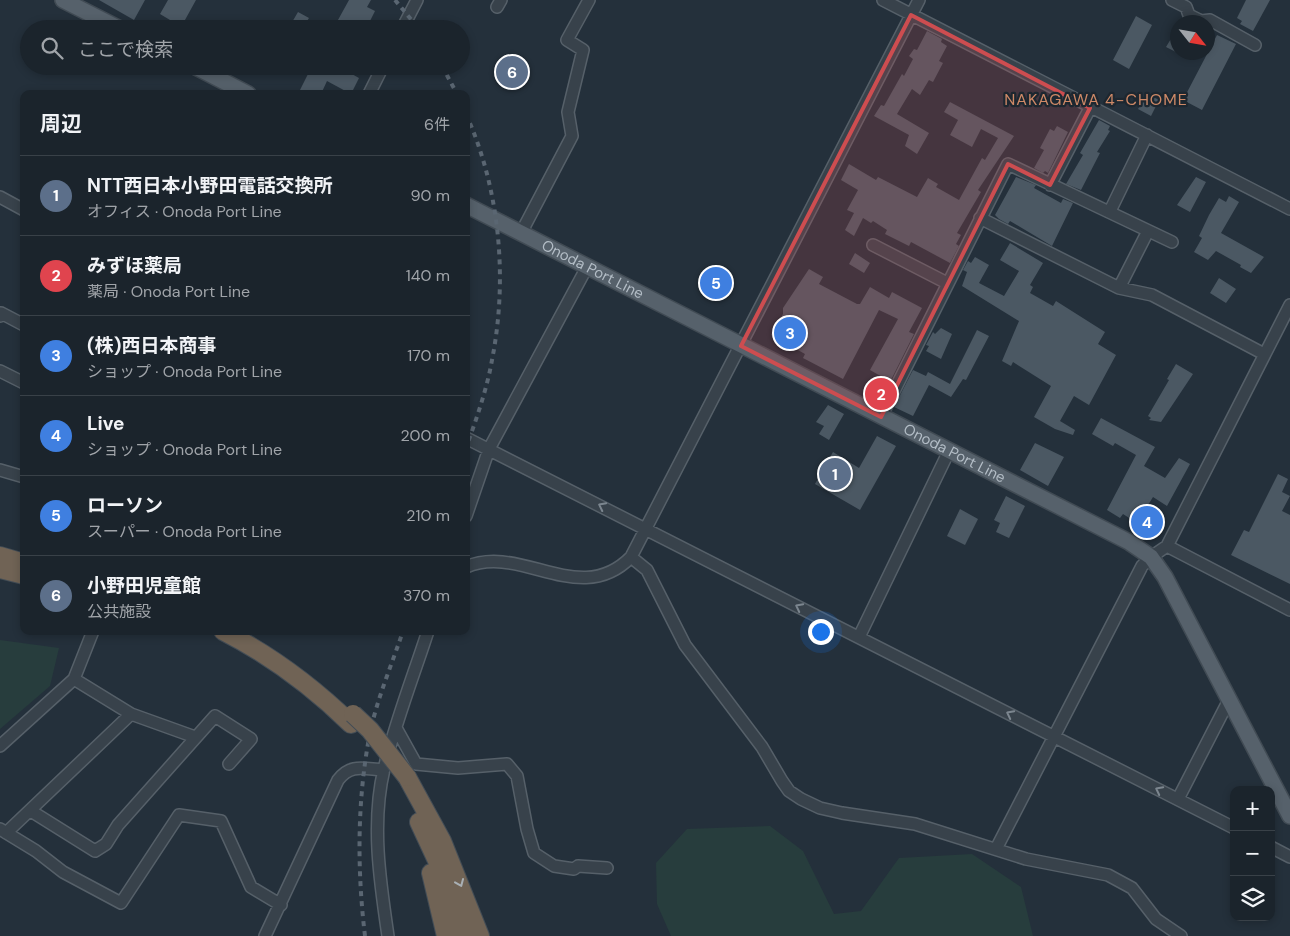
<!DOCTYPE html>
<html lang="ja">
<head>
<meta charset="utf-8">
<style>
  :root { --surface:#1b242c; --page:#242c34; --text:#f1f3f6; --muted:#a0a4a9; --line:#394148; --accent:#ea580c }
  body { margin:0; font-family:"DM Sans","Noto Sans JP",sans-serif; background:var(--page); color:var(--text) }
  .controls { position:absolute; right:15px; bottom:15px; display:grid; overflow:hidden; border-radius:10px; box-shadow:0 2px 8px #0003 }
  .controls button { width:45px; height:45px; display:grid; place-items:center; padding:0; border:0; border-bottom:1px solid var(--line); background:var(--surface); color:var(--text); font:25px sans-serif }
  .compass { position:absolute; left:1170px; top:15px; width:45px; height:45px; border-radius:50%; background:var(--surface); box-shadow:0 2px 8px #0003; rotate:121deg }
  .you { position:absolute; left:820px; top:631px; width:18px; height:18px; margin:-12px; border:4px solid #fff; border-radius:50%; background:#1a73e8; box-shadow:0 0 0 8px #1a73e833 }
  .badge { display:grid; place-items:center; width:32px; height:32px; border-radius:50%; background:var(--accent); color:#fff; font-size:16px; font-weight:700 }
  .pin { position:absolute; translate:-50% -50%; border:2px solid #fff; box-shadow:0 1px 5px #0006 }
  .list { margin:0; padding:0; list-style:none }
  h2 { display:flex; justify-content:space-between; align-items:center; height:65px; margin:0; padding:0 20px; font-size:21px }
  h2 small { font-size:16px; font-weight:400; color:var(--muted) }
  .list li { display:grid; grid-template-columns:32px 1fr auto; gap:15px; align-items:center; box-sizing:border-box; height:80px; padding:0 20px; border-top:1px solid var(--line) }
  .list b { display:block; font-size:19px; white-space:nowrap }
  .list p { margin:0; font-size:16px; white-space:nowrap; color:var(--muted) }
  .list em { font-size:16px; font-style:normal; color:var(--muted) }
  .icon { flex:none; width:28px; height:28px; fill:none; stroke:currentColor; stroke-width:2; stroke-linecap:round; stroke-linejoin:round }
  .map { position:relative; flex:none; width:1290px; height:936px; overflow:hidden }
  .search { position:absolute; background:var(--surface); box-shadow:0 2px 8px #0003; left:20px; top:20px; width:450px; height:55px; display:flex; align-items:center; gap:12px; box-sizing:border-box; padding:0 18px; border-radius:28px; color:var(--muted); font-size:19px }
  .panel { position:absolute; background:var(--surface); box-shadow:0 2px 8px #0003; left:20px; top:90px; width:450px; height:545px; border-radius:10px }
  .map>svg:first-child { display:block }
  .green { fill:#273d3d }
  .building { fill:#4b5863 }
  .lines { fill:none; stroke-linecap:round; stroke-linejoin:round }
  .minor-casing { stroke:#566069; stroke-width:14 }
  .major-casing { stroke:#414b54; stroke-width:18 }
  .highway-casing { stroke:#434d56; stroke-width:20 }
  .minor { stroke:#38424b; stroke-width:11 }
  .major { stroke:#56616b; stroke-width:15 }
  .highway { stroke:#706355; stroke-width:18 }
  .rail { stroke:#5a6672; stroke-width:4; stroke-dasharray:5 5; stroke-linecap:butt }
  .highway-bridge-casing { stroke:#434d56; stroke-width:20; stroke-linecap:butt }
  .highway-bridge { stroke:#706355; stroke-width:18 }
  .oneway { stroke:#7c868f }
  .oneway2 { stroke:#a9b0b5 }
  .marked { fill:#cd4d50; fill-opacity:0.2; stroke:#cd4d50; stroke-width:4; stroke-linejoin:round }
  .labels { text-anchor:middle; stroke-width:4.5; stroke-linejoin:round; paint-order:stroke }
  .street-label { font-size:15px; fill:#b3bdc6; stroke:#1d2730 }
  .neighbourhood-label { font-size:16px; letter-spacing:1px; fill:#ce8967; stroke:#1d2730 }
</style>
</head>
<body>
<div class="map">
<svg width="1290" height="936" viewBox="0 0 1290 936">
  <rect width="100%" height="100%" fill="#24303b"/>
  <path class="green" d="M0 640 59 648 50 686 0 729Z
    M770 826 803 851 834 914 861 911 899 858 972 854 1021 887 1033 936H671L657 904 656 863 687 829Z"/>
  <path class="building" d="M99 0H145L134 20Z
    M168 0H196L180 29 167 26 170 20 160 14Z
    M349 0H371L367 7 375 11 366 29H333Z
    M1246 0H1270L1253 31 1240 24 1242 21 1237 18Z
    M298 12 309 18 302 29H288Z
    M1136 16 1152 25 1129 69 1113 60Z
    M1178 27V53L1166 47Z
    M927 31 942 39 941 42 947 46 939 61 943 63 933 82 929 80 920 95 912 89 897 114 929 133 917 154 905 146 909 135 874 116 881 105 884 106 902 74 904 76 913 59 909 56 914 49 917 50Z
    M1217 35 1236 44 1202 110 1183 100Z
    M312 66H353L350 73 359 78 351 94 327 81 321 94H298Z
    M1147 94 1159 100 1151 116 1138 109Z
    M950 102 1014 136 978 190 981 192 957 233 961 235 956 244 959 246 950 263 911 242 909 246 885 234 887 230 873 221 871 223 863 218 854 236 845 230 854 213 847 210 858 190 841 180 849 164 876 180 878 177 917 197 928 178 938 184 936 187 959 200 982 158 985 160 998 138 981 129 972 147 950 135 958 120 944 112Z
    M1099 120 1110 126 1108 130 1110 131 1097 152 1100 153 1081 190 1066 184 1083 155 1080 153Z
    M1057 126 1068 132 1048 173 1045 171 1043 173 1034 168 1044 150 1040 148 1050 129 1054 131Z
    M1016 177 1036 185 1034 188 1061 203 1063 199 1073 203 1052 246 1010 221 1008 224 999 219 995 215Z
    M1196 177 1206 182 1190 212 1177 205Z
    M1229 196 1239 202 1221 233 1264 257 1251 273 1240 267 1241 265 1216 251 1208 260 1194 252 1202 238 1199 236 1209 215 1219 198 1226 202Z
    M1010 243 1043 263 1030 285 1033 287 1030 293 1053 306 1056 301 1105 332 1098 344 1116 355 1089 405 1074 396 1060 421 1075 430 1073 435 1055 429 1034 417 1051 386 1013 362 1011 366 1002 361 1019 321 962 286 967 272 963 270 968 261 971 263 975 257 989 265 979 283 1004 296 1019 271 1000 260Z
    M855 253 870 263 864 273 849 264Z
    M707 268 733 282 724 298 699 285Z
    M809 269 823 277 819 284 857 304H860L870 287 889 298 892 292 922 308 909 332 914 334 881 400 874 397 884 378 870 370 898 319 879 310 843 379 803 358 805 354 771 335 783 314V308Z
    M1219 278 1236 289 1226 303 1210 293Z
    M941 328 952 334 941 359 926 351 929 346 926 345 933 332 935 334Z
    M977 330 989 336 966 380 963 379 951 397 929 385 913 416 894 407 913 370 926 376 928 372 950 384Z
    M1176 364 1193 374 1161 422 1149 420 1151 418 1148 416 1169 380 1167 379Z
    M828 405 844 414 829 440 819 434 824 426 816 422Z
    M1101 418 1155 447 1144 466 1165 478 1179 458 1190 464 1167 506 1153 497 1137 523 1123 514 1120 518 1107 510 1136 455 1115 443 1113 446 1092 434Z
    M877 436 896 446 860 510 815 484 833 452 859 468Z
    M1035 443 1064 457 1048 486 1020 470Z
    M1278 474 1288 479 1282 492 1290 496 1282 511 1290 515V584L1231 555 1244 530 1249 532Z
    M1006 496 1025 506 1009 538 996 532 1000 523 994 520Z
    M960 509 978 519 965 545 947 536Z"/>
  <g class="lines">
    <defs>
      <path id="minor" d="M883 0 1290 209
        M1172 0 1186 7 1189 15 1201 21 1210 20 1255 45
        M497 7 501 0
        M402 29 417 0
        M369 94 383 66
        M1050 185 1090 108
        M0 197 24 210
        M1110 211 1147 135
        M980 218 1119 288 1152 295 1264 354
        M521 233 572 136 568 112 583 50 567 40 589 0
        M873 245 947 283
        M1119 288 1148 231
        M0 316 1 313 24 325
        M0 371 24 383
        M881 417 1008 164 1172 242
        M466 438 1234 828
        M0 470 24 477
        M466 516 489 449 587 267
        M1167 546 1290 610
        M631 557 647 570 685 645 762 747 782 781 789 791 801 799 820 808 842 813 915 824 1026 859 1108 875 1132 888 1156 919 1181 936
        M466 567C521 543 580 609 631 557L919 0
        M859 637 949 451
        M74 679 131 714 195 737
        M396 728 416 764 458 768 507 764 517 776 527 829 534 853 554 866 574 869 578 866 607 868
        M0 746 74 679 93 631
        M1178 799 1229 700
        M31 811 95 851 106 844 118 825 215 716 251 739 229 764
        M0 829 36 851 63 872 121 903 179 815 221 821 251 887 281 905
        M6 833 131 714
        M1271 847 1290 857
        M996 849 1142 566 1151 557 1167 546 1290 305
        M265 936 338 780C351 763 364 769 384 770
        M388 936C380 882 371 823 384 769 395 723 413 677 428 631"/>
      <g id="major">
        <path d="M63 0 120 29"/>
        <path d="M194 66 248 94"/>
        <path id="s1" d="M466 205 1129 542 1151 557 1165 577 1290 816"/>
      </g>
      <path id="highway" d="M0 556 24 563
        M0 569 24 575
        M223 631C272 656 312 686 351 724
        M407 777 442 841 480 936
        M419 822 439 865 463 936
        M431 873 446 936"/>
    </defs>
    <use href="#minor" class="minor-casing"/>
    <use href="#major" class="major-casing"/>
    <use href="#highway" class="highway-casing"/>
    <use href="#minor" class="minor"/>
    <use href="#major" class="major"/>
    <use href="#highway" class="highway"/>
    <path class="rail" d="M395 0 419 29
      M442 66 457 94
      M466 114C500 189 508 279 492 360 487 389 476 420 466 448
      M365 936C357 870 357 799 370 733 377 699 392 664 403 631"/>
    <defs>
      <path id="highway-bridge" d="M353 714 370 730 407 777"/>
    </defs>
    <use href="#highway-bridge" class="highway-bridge-casing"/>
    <use href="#highway-bridge" class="highway-bridge"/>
  </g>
  <defs><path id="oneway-chevron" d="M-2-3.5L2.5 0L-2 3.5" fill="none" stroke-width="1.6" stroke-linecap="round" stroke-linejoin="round" transform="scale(1.25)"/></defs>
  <g class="oneway">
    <use href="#oneway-chevron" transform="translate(602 506) rotate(-153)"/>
    <use href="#oneway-chevron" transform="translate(799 607) rotate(-153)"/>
    <use href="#oneway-chevron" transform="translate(1010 714) rotate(-153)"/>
    <use href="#oneway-chevron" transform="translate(1159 790) rotate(-153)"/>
  </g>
  <use class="oneway2" href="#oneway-chevron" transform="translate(460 883) rotate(67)"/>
  <path class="marked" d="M911 15 1090 108 1050 185 1008 164 881 417 741 346Z"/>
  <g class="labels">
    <g class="street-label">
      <text dy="5" stroke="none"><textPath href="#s1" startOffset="142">Onoda Port Line</textPath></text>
      <text dy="5" stroke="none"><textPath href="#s1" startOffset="548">Onoda Port Line</textPath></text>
    </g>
    <g class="neighbourhood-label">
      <text x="1096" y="105">NAKAGAWA 4-CHOME</text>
    </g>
  </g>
</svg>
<div class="controls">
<button>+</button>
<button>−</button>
<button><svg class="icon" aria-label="layers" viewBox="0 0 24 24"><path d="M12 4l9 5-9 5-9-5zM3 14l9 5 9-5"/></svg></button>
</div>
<svg class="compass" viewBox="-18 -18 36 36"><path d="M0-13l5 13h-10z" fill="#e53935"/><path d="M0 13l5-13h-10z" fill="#a0a4a9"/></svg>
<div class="you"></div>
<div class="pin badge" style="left:835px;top:474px;background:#5c6f8a">1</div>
<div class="pin badge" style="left:881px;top:394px;background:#e0444e">2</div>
<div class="pin badge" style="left:790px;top:333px;background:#3f7fe0">3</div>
<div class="pin badge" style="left:1147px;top:522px;background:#3f7fe0">4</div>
<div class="pin badge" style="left:716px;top:283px;background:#3f7fe0">5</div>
<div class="pin badge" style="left:512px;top:72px;background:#5c6f8a">6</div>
<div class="search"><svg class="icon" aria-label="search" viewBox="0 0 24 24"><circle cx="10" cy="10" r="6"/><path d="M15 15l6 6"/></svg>ここで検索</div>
<section class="panel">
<h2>周辺<small>6件</small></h2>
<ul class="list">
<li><span class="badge" style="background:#5c6f8a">1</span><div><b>NTT西日本小野田電話交換所</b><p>オフィス · Onoda Port Line</p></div><em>90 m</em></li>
<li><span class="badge" style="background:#e0444e">2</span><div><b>みずほ薬局</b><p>薬局 · Onoda Port Line</p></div><em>140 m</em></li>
<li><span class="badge" style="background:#3f7fe0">3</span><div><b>(株)西日本商事</b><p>ショップ · Onoda Port Line</p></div><em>170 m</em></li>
<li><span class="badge" style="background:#3f7fe0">4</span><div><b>Live</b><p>ショップ · Onoda Port Line</p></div><em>200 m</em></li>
<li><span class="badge" style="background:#3f7fe0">5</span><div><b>ローソン</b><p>スーパー · Onoda Port Line</p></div><em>210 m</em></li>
<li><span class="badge" style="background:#5c6f8a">6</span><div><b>小野田児童館</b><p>公共施設</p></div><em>370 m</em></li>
</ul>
</section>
</div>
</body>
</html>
